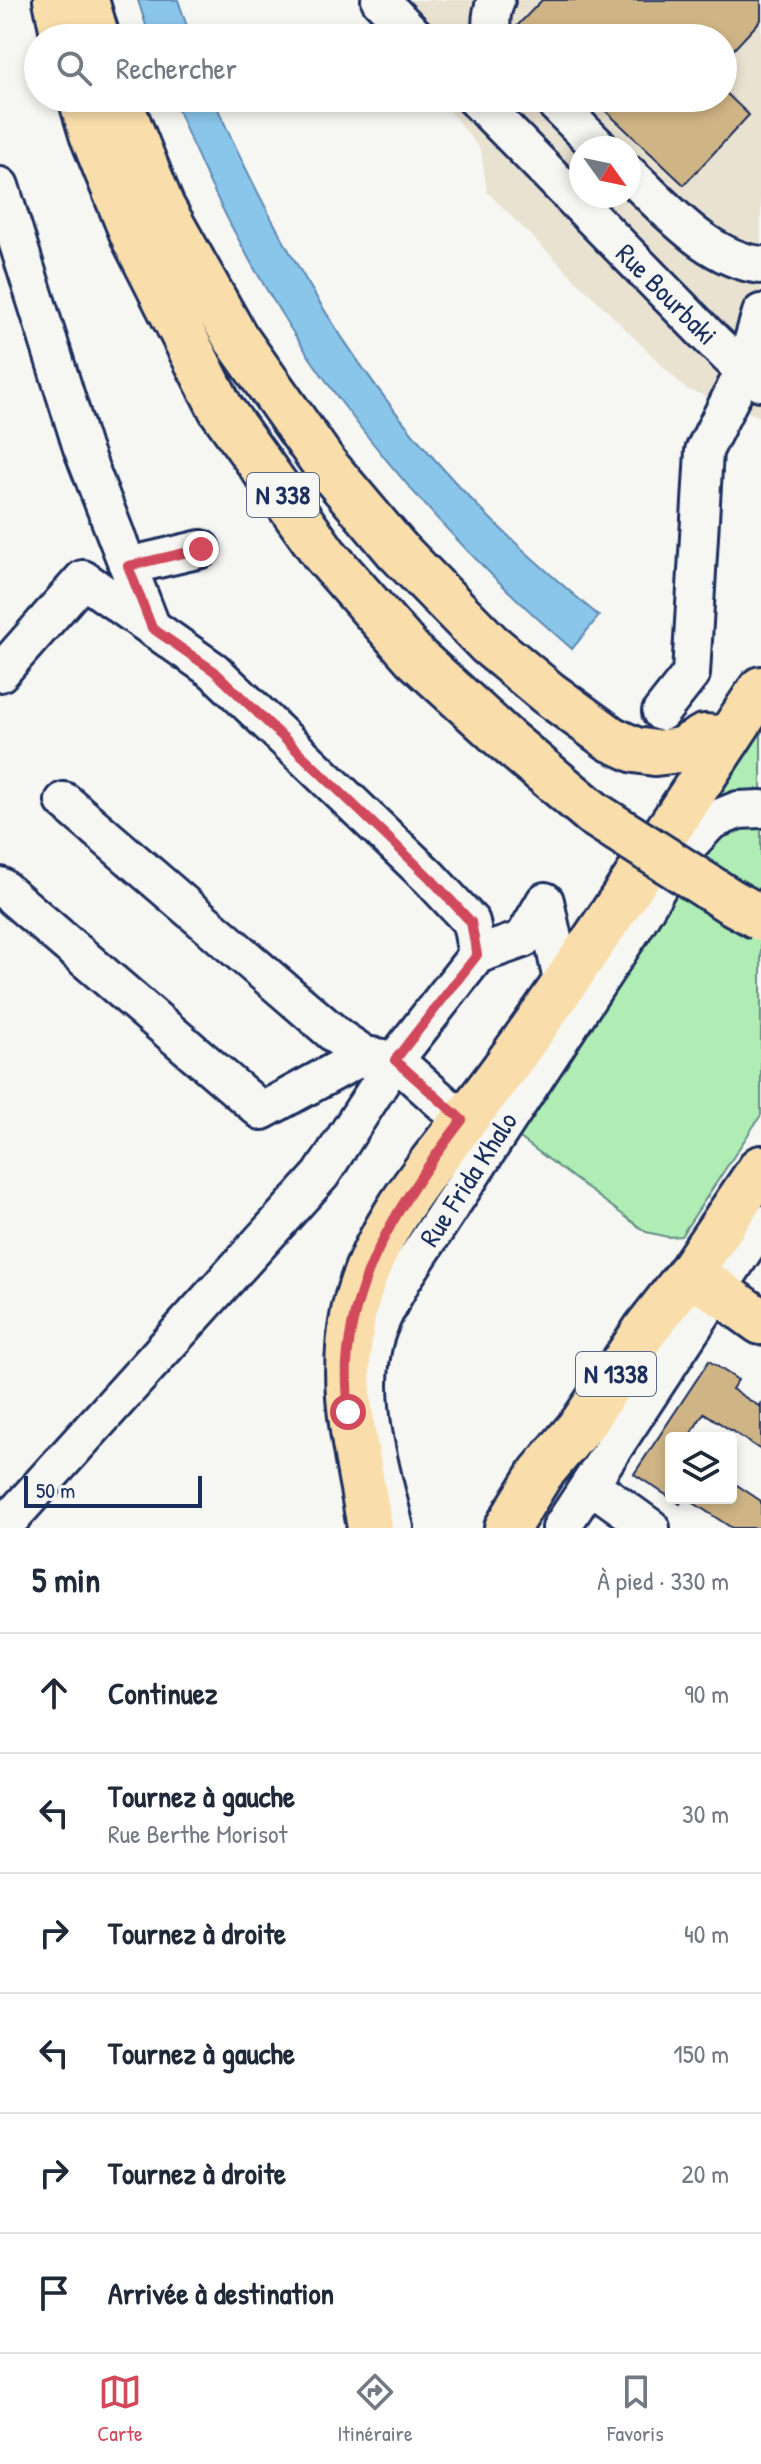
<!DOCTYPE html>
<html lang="fr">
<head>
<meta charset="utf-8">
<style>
  :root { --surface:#fff; --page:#f2f2f3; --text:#1f2937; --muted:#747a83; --line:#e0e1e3; --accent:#d1495b }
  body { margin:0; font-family:"Patrick Hand",sans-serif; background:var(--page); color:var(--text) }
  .controls { position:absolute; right:24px; bottom:24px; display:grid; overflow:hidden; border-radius:8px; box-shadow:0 4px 12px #0003 }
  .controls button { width:72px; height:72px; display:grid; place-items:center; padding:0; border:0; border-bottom:2px solid var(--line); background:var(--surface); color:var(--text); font:40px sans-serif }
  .compass { position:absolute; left:569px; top:136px; width:72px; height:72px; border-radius:50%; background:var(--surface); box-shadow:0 4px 12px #0003; rotate:123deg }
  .scale { position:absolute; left:24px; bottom:20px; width:178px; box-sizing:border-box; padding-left:8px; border:4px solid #1b2f5e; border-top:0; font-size:22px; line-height:28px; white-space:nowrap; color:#1b2f5e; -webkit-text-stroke:6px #f6f6f2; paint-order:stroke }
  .stop { position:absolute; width:24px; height:24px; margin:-18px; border:6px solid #d1495b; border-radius:50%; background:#fff }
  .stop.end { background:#d1495b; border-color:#fff; box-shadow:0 2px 8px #0008 }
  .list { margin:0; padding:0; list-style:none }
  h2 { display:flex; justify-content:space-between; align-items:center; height:104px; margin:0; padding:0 32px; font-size:34px }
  h2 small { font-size:26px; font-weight:400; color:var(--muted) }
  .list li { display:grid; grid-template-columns:52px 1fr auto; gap:24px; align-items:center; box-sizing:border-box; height:120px; padding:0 32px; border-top:2px solid var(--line) }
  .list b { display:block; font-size:30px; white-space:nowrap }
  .list p { margin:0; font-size:26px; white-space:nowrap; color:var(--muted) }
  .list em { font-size:26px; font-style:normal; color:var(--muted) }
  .icon { flex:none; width:44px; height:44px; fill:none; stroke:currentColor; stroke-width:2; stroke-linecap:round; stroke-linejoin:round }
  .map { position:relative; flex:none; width:761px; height:1528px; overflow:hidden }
  .search { position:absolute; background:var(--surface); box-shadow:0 4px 12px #0003; left:24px; right:24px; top:24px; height:88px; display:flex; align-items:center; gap:20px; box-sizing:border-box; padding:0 28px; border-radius:44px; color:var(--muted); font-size:30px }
  .sheet { height:824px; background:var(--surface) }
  nav { display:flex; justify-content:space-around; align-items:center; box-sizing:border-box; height:112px; border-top:2px solid var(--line); background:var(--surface); font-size:22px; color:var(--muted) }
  nav a { display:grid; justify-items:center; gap:4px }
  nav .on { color:var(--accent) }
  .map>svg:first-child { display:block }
  .built { fill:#eae2d1; fill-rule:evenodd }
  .green { fill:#afedb4; stroke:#658e89; stroke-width:2 }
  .water { fill:#8ac5ea; stroke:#5e89b2; stroke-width:2 }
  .building { fill:#cfb485; stroke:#1b2f5e; stroke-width:2 }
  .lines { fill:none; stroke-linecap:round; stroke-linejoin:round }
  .minor-casing { stroke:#1b2f5e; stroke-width:42 }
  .major-casing { stroke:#1b2f5e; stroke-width:50 }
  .highway-casing { stroke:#1b2f5e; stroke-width:50 }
  .minor { stroke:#f6f6f2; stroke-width:36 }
  .major { stroke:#f9deab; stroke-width:44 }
  .highway { stroke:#f9deab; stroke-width:44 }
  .highway-bridge-casing { stroke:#1b2f5e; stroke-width:50; stroke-linecap:butt }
  .highway-bridge { stroke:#f9deab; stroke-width:44 }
  .route { stroke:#d1495b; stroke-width:10 }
  .labels { text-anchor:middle; stroke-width:6; stroke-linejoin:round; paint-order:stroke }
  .shield { fill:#f6f6f2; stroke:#5d6b8a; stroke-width:2 }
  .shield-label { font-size:26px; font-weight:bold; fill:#1b2f5e }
  .street-label { font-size:28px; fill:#1b2f5e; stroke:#f6f6f2 }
</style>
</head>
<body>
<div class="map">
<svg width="761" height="1528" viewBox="0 0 761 1528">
  <rect width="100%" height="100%" fill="#f6f6f2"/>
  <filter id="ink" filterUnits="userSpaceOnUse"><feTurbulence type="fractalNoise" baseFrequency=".0125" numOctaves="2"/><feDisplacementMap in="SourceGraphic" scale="16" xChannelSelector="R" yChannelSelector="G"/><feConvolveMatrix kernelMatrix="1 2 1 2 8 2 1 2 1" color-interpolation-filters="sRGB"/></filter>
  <g filter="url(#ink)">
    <path class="built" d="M360 0H761V417L686 389 487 192 481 150 439 98H723V38H391ZM581 148H629V196H581Z"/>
    <path class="green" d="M761 710V797L716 805 704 797Z
      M761 821V1115L681 1236 668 1237 646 1232 516 1135 705 836Z"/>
    <path class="water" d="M138 0H178L191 38H150Z
      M173 98H213C278 245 360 385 473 501 512 542 555 579 599 616L572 649C395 496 259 317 173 98Z"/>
    <path class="building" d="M542 0H761V20L723 61V38H529L517 26Z
      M723 90 749 115 684 185 592 98H723Z
      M709 1361 738 1380 732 1389 759 1406 761 1402V1450L704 1413 688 1438H671V1498H683L680 1504 634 1474Z
      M731 1481 761 1501V1528H732L686 1498H731Z"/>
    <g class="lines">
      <defs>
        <path id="minor" d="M380 0 417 38
          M494 38C489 25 491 13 496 0
          M475 98 711 339 744 371 760 382
          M550 98 600 148
          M629 174C667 209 707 259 761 265
          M0 186 82 448 152 628
          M128 566 201 549
          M0 673 83 579 214 671 430 878 471 922 477 955
          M661 712 691 674 704 451 744 371 761 313
          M64 801 338 1037 365 1055 395 1060 462 1120
          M0 886 262 1111 365 1055
          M598 1490 651 1528
          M2 1528 321 1175 395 1060 477 955 523 939 545 901 563 985
          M395 1528C381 1468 359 1402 374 1341 380 1319 392 1299 403 1279L633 929 673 862 711 821 738 810 761 809
          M561 1528 761 1224"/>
        <path id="major" d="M689 1274 718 1291 761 1322
          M370 1528C358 1452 338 1390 354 1312 375 1216 451 1143 506 1066 595 944 677 816 761 689"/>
        <path id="highway" d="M56 0 64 38
          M86 0 97 38
          M81 98 92 134 135 240 221 409 325 555 415 657 506 740 594 814
          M118 98 162 207 235 337 326 466 397 550 489 644 548 693 611 739 635 750 655 753 681 750 704 737 728 739
          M507 1528 541 1473 583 1423 646 1329 689 1274 761 1168"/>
      </defs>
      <use href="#minor" class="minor-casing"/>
      <use href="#major" class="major-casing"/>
      <use href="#highway" class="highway-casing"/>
      <use href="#minor" class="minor"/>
      <use href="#major" class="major"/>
      <use href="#highway" class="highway"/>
      <defs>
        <path id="highway-bridge" d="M594 814 730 901 761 918"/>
      </defs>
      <use href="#highway-bridge" class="highway-bridge-casing"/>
      <use href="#highway-bridge" class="highway-bridge"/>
    </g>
  </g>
  <g class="lines" filter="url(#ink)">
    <path class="route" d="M201 549 128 566 152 628 214 671 430 878 471 922 477 955 395 1060 462 1120C407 1192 353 1270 347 1363 346 1379 348 1396 348 1412"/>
  </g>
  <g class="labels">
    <g class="shield">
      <rect x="247" y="473" width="72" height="44" rx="6"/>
      <rect x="576" y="1352" width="80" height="44" rx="6"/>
    </g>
    <g class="shield-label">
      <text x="283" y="504">N 338</text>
      <text x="616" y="1383">N 1338</text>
    </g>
    <g class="street-label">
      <text transform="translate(667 294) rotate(45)" y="10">Rue Bourbaki</text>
      <text transform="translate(468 1179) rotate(-57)" y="10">Rue Frida Khalo</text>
    </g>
  </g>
</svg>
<div class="controls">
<button><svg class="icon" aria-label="layers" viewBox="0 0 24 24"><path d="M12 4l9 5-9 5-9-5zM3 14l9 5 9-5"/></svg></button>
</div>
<svg class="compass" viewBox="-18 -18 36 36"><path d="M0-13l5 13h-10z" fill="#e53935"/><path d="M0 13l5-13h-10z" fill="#747a83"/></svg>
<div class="scale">50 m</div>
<div class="stop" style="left:348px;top:1412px"></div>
<div class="stop end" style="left:201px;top:549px"></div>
<div class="search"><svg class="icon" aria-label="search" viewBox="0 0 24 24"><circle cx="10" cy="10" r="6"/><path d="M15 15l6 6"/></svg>Rechercher</div>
</div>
<section class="sheet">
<h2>5 min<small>À pied · 330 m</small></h2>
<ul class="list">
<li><svg class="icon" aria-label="ahead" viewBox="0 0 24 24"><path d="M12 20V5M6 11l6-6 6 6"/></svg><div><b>Continuez</b></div><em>90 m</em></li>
<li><svg class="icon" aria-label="left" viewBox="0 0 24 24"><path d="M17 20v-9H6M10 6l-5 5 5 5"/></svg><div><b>Tournez à gauche</b><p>Rue Berthe Morisot</p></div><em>30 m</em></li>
<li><svg class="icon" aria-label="right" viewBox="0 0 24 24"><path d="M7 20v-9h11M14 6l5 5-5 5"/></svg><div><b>Tournez à droite</b></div><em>40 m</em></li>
<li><svg class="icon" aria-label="left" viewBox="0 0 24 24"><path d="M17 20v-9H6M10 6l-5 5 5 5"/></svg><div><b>Tournez à gauche</b></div><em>150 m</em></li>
<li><svg class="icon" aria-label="right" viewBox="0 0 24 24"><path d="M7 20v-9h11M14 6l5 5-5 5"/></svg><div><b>Tournez à droite</b></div><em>20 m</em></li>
<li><svg class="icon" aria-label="arrive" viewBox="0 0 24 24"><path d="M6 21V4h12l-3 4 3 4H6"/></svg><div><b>Arrivée à destination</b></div></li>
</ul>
</section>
<nav>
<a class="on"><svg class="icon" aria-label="map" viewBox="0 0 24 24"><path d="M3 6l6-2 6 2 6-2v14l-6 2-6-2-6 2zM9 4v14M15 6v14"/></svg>Carte</a>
<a><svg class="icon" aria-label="directions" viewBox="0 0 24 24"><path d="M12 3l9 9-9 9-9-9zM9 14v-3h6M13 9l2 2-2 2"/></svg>Itinéraire</a>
<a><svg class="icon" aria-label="saved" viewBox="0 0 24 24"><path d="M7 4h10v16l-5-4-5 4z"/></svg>Favoris</a>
</nav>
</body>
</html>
